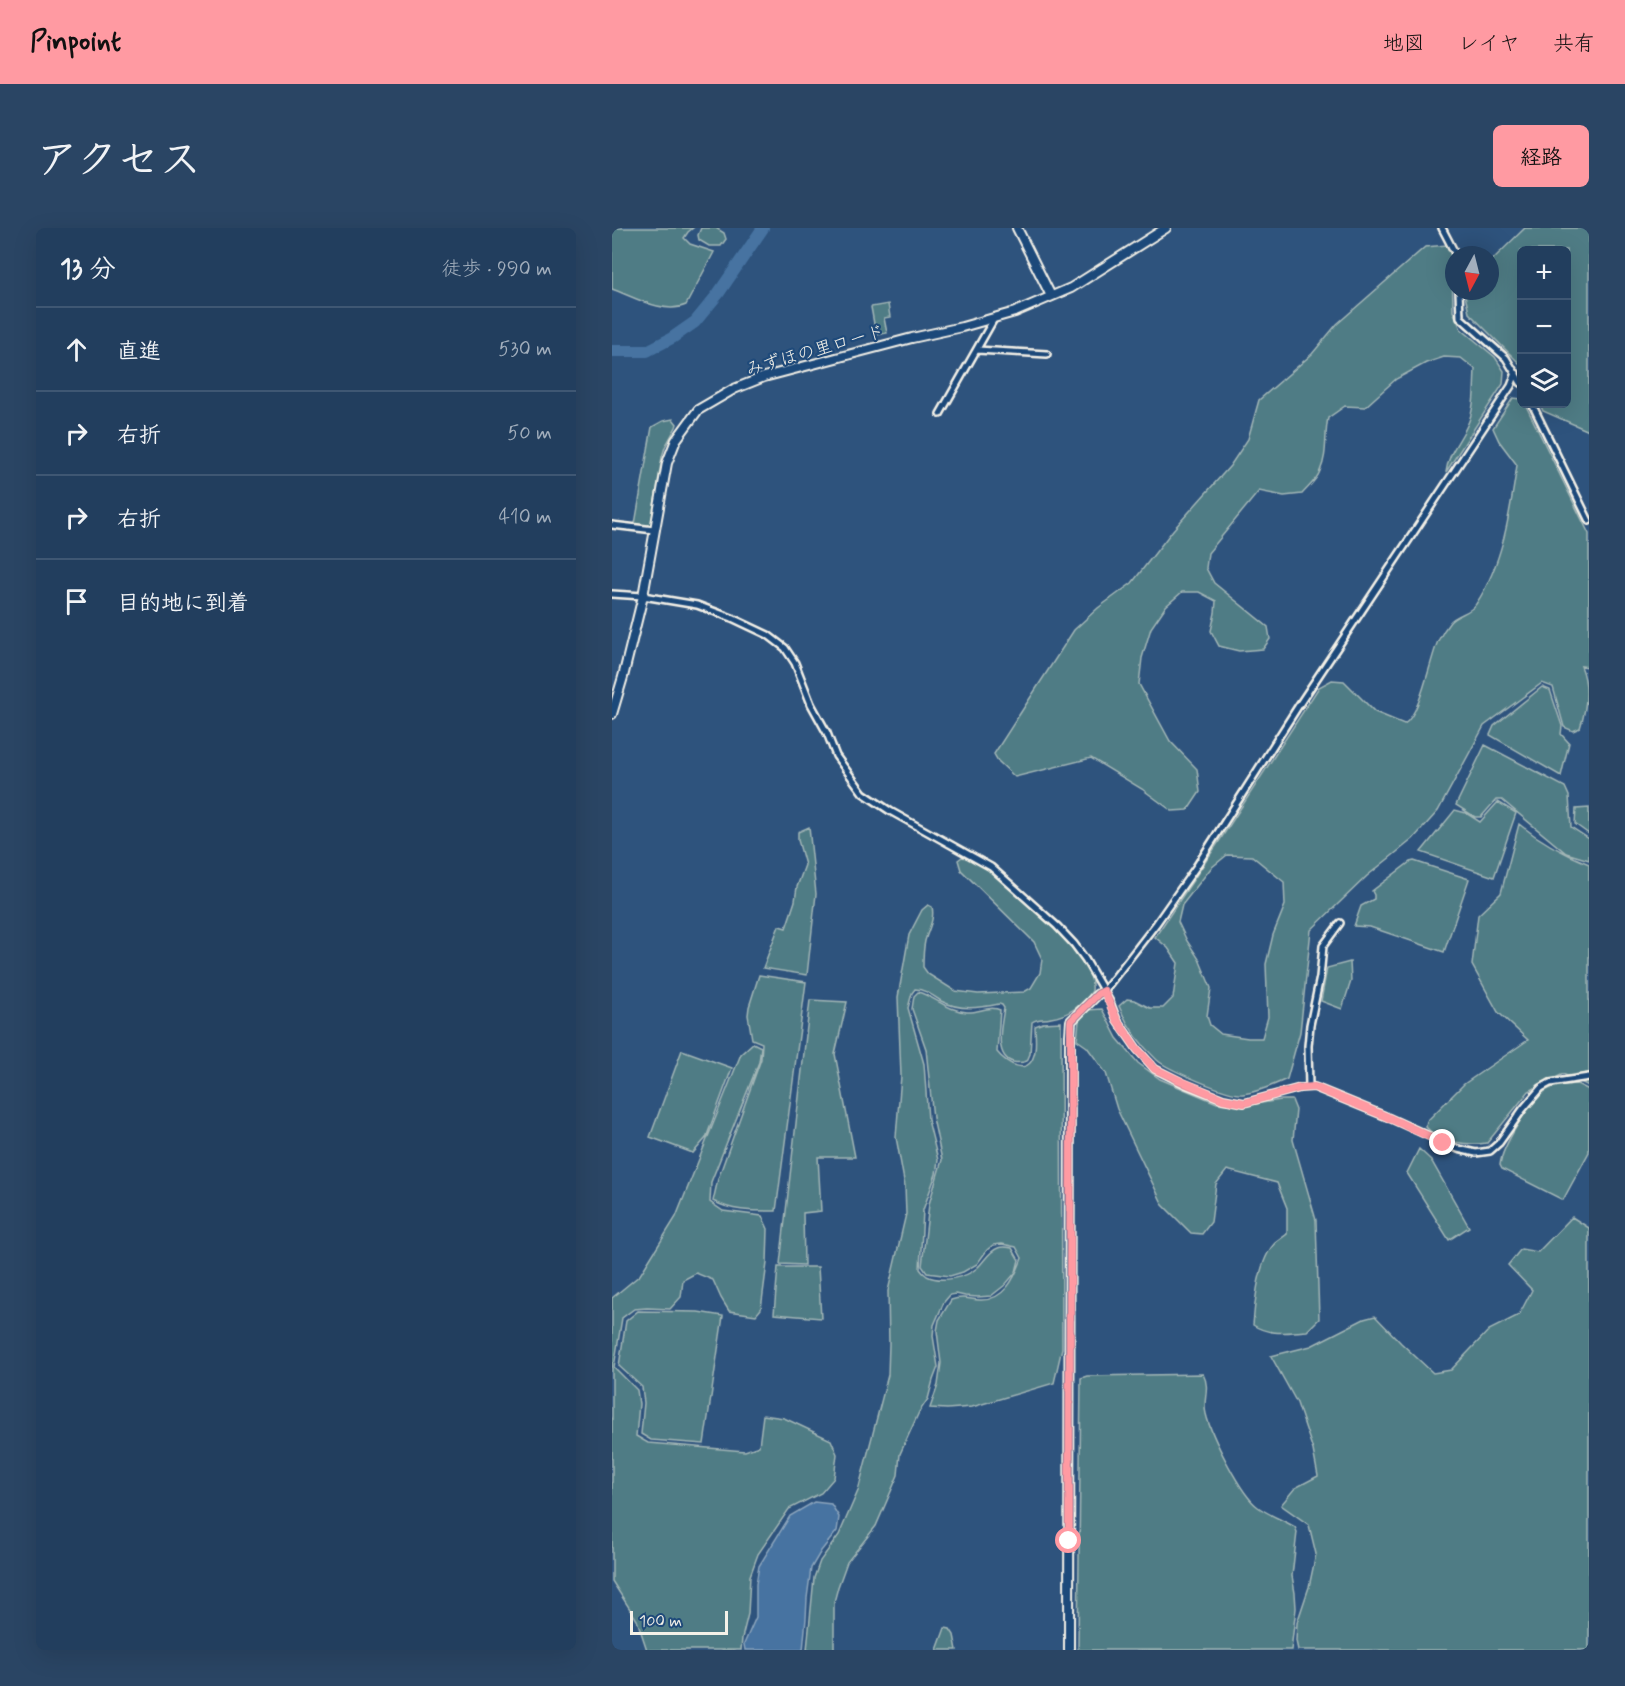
<!DOCTYPE html>
<html lang="ja">
<head>
<meta charset="utf-8">
<style>
  :root { --surface:#223e5e; --page:#2a4564; --text:#f1f3f6; --muted:#a2aebc; --line:#3f5773; --accent:#ff9aa2 }
  body { margin:0; font-family:Mynerve,"Klee One",sans-serif; background:var(--page); color:var(--text) }
  .controls { position:absolute; right:18px; top:18px; display:grid; overflow:hidden; border-radius:9px; box-shadow:0 6px 24px #0002 }
  .controls button { width:54px; height:54px; display:grid; place-items:center; padding:0; border:0; border-bottom:2px solid var(--line); background:var(--surface); color:var(--text); font:30px sans-serif }
  .compass { position:absolute; left:833px; top:18px; width:54px; height:54px; border-radius:50%; background:var(--surface); box-shadow:0 6px 24px #0002; rotate:187deg }
  .scale { position:absolute; left:18px; bottom:15px; width:98px; box-sizing:border-box; padding-left:6px; border:3px solid #f4f1e8; border-top:0; font-size:16px; line-height:21px; white-space:nowrap; color:#f4f1e8; -webkit-text-stroke:4px #1f4a7a; paint-order:stroke }
  .stop { position:absolute; width:18px; height:18px; margin:-14px; border:4px solid #ff9aa2; border-radius:50%; background:#fff }
  .stop.end { background:#ff9aa2; border-color:#fff; box-shadow:0 2px 6px #0008 }
  .list { margin:0; padding:0; list-style:none }
  h2 { display:flex; justify-content:space-between; align-items:center; height:78px; margin:0; padding:0 24px; font-size:26px }
  h2 small { font-size:20px; font-weight:400; color:var(--muted) }
  .list li { display:grid; grid-template-columns:39px 1fr auto; gap:18px; align-items:center; box-sizing:border-box; height:84px; padding:0 24px; border-top:2px solid var(--line) }
  .list b { display:block; font-size:22px; white-space:nowrap }
  .list em { font-size:20px; font-style:normal; color:var(--muted) }
  .icon { flex:none; width:33px; height:33px; fill:none; stroke:currentColor; stroke-width:2; stroke-linecap:round; stroke-linejoin:round }
  .map { position:relative; flex:none; width:977px; height:1422px; overflow:hidden; border-radius:9px }
  header { display:flex; align-items:center; gap:36px; box-sizing:border-box; height:84px; padding:0 30px; background:var(--accent); color:#111 }
  header strong { font-size:28px }
  nav { display:flex; gap:33px; margin-inline-start:auto; font-size:21px }
  .intro { display:flex; align-items:center; justify-content:space-between; box-sizing:border-box; height:144px; padding:0 36px }
  h1 { margin:0; font-size:42px }
  .button { padding:15px 27px; border-radius:9px; background:var(--accent); color:#111; font-size:21px; font-weight:700 }
  main { display:flex; gap:36px; padding:0 36px }
  aside { flex:1; background:var(--surface); border-radius:9px; box-shadow:0 6px 24px #0002 }
  .map>svg:first-child { display:block }
  .green { fill:#507c85; stroke:#a2b6b6; stroke-width:1.5; fill-rule:evenodd }
  .water { fill:#4673a1; stroke:#8ca5bd; stroke-width:1.5 }
  .lines { fill:none; stroke-linecap:round; stroke-linejoin:round }
  .river { stroke:#4673a1; stroke-width:12 }
  .street-casing { stroke:#f4f1e8; stroke-width:10 }
  .secondary-casing { stroke:#f4f1e8; stroke-width:12 }
  .street { stroke:#1f4a7a; stroke-width:5 }
  .secondary { stroke:#1f4a7a; stroke-width:8 }
  .route { stroke:#ff9aa2; stroke-width:8 }
  .labels { text-anchor:middle; stroke-width:4.5; stroke-linejoin:round; paint-order:stroke }
  .street-label { font-size:18px; fill:#f4f1e8; stroke:#1f4a7a }
</style>
</head>
<body>
<header>
<strong>Pinpoint</strong>
<nav><a>地図</a><a>レイヤ</a><a>共有</a></nav>
</header>
<div class="intro"><h1>アクセス</h1><a class="button">経路</a></div>
<main>
<aside>
<h2>13 分<small>徒歩 · 990 m</small></h2>
<ul class="list">
<li><svg class="icon" aria-label="ahead" viewBox="0 0 24 24"><path d="M12 20V5M6 11l6-6 6 6"/></svg><div><b>直進</b></div><em>530 m</em></li>
<li><svg class="icon" aria-label="right" viewBox="0 0 24 24"><path d="M7 20v-9h11M14 6l5 5-5 5"/></svg><div><b>右折</b></div><em>50 m</em></li>
<li><svg class="icon" aria-label="right" viewBox="0 0 24 24"><path d="M7 20v-9h11M14 6l5 5-5 5"/></svg><div><b>右折</b></div><em>410 m</em></li>
<li><svg class="icon" aria-label="arrive" viewBox="0 0 24 24"><path d="M6 21V4h12l-3 4 3 4H6"/></svg><div><b>目的地に到着</b></div></li>
</ul>
</aside>
<div class="map">
<svg width="977" height="1422" viewBox="0 0 977 1422">
  <rect width="100%" height="100%" fill="#2e537d"/>
  <filter id="ink" filterUnits="userSpaceOnUse"><feTurbulence type="fractalNoise" baseFrequency=".0167" numOctaves="2"/><feDisplacementMap in="SourceGraphic" scale="12" xChannelSelector="R" yChannelSelector="G"/><feConvolveMatrix kernelMatrix="1 2 1 2 8 2 1 2 1" color-interpolation-filters="sRGB"/></filter>
  <g filter="url(#ink)">
    <path class="green" d="M0 0H81L76 4 72 10 78 16 102 24 74 77C52 87 22 69 0 61Z
      M89 0H104L112 5 114 11 109 18H97L87 12 86 7Z
      M913 0H977V203L931 183 928 176H954V22H909V137L857 85 852 63H878V34Z
      M835 17 840 31 841 83 849 101 883 129 892 143 891 156 834 244C836 224 850 211 857 193 863 177 862 158 863 141L849 130 832 129 814 135 784 151 753 179 733 178 716 190C712 208 716 226 708 243 705 252 696 259 690 266L672 268 647 263 596 325 594 340 602 355 656 399 658 411 651 421 627 423 607 418 599 403 603 385 604 373 587 364H570L554 378 539 400 530 430 527 456 558 513 585 541 588 564 576 582 560 583 530 561 479 530 403 549 386 533 382 526 462 402 486 380 520 355 561 302 618 238 636 211 647 172 700 126 725 96 813 19Z
      M276 76 278 89 272 90 275 105 264 107 259 79Z
      M901 170 909 171V176H913L977 306V439L969 438C977 457 975 479 968 500L961 503 952 499 941 459 930 455 872 498 826 583 801 611 755 648 699 702 688 804 675 851C662 857 645 864 631 866 617 868 555 841 545 832 529 817 515 798 507 778L515 771 522 772 538 780H551L561 770 566 735 556 720 543 709 608 612 707 459 720 452 732 453 763 484 792 496C808 488 818 431 826 413 829 407 834 399 838 394 845 386 859 385 864 376 891 335 898 285 905 237L887 213 881 200ZM615 627 640 628 672 654 673 677 661 707 654 736 656 789 650 810H636L609 806 598 797 595 788 599 760 587 731 575 713 566 694 570 677 599 640Z
      M61 191 65 196 64 199 53 219 50 229 39 298 23 296 40 199 51 193Z
      M930 459 938 462 950 498 949 506 957 515 949 548 878 507 882 498Z
      M873 517 953 559 957 568 959 599 977 611V632L954 625 890 572H884L869 589H863L844 577Z
      M886 574 904 585 882 649 809 624 843 582 854 585 868 594Z
      M977 580V606L963 596 964 581Z
      M907 596C928 613 952 626 977 636V858L951 846 917 863 875 915C856 918 826 914 814 899L815 893 852 856 916 812 886 784 860 737 866 687 889 665Z
      M197 599 204 666 195 747 151 740 167 698 174 700 183 673 185 659 193 637 186 612V604Z
      M350 629C378 632 457 712 473 737 478 745 481 754 480 763 471 777 455 788 439 790 432 792 426 790 420 794L418 826 415 833C410 835 406 835 401 834 381 828 390 795 392 780L390 777 387 776C367 780 348 783 329 773 321 768 313 761 303 761L300 765 296 780 312 836 316 892 326 932 324 946 311 982 308 1041C310 1044 312 1046 315 1048 329 1055 354 1050 365 1040 372 1034 377 1023 386 1020 390 1018 395 1019 400 1020L407 1032 404 1044 393 1057 379 1068 366 1069 353 1068 344 1066 338 1067 332 1074 322 1097 321 1108 326 1139 321 1152 316 1171 307 1184 288 1226 286 1247 264 1298 235 1334 226 1359 222 1374V1422H195L202 1350 208 1333 227 1307 246 1263 276 1147 277 1116 276 1063 294 986 293 958 284 909 289 848 286 769 297 707 310 682 316 677 320 679C323 691 316 702 313 713 311 722 311 731 311 739L316 746 343 763 366 766 412 764 419 760 428 745 430 731 422 714 349 642 346 632Z
      M802 633 857 651 832 724 758 699 742 698 749 678 762 671V667L760 663 798 634Z
      M738 734 739 753 730 781 709 773 715 740Z
      M147 747 194 754 164 983C142 983 121 984 101 973L106 951 149 831 150 815 140 811 136 787 137 779Z
      M306 764C323 769 336 783 355 784 366 785 378 777 388 782L385 824C394 835 416 849 422 827 425 818 423 806 423 798L431 795 449 794 450 1120 442 1155 360 1179 335 1181 318 1180 326 1157 329 1135 325 1103 327 1092 339 1072C351 1068 356 1071 368 1072 392 1073 403 1050 410 1030L404 1019 390 1016 381 1017 375 1022 365 1036 351 1044 338 1048 315 1045 310 1038 317 976 330 932 321 890 314 821 300 781 302 768Z
      M198 772 235 774 223 826 243 929H206L209 983 191 985 192 1037 168 1036Z
      M490 781 505 810 526 835 548 851 605 875 631 878 669 872H680L684 882 681 912 704 992 707 1091 695 1103C677 1104 657 1108 641 1097 643 1073 646 1033 663 1015 667 1012 671 1009 675 1006V980L665 955 615 942 604 956 599 994 590 1006 579 1005 551 977 505 881 494 845 475 819 465 812 467 793 475 782Z
      M141 815 149 819 147 834 99 954 98 974 111 983 150 988 156 1001 155 1035 149 1081 144 1087 117 1083 109 1070 101 1052 84 1045 71 1052 69 1069 58 1081 35 1080 22 1081 10 1090 2 1139 25 1162 27 1176 24 1208 36 1215 133 1223 147 1218 151 1187 172 1190 219 1212 225 1226 222 1250 209 1265 177 1281 146 1326 138 1348 136 1386 130 1410 129 1422H35L25 1392 0 1353V1070L28 1047 64 989 129 826Z
      M70 822 120 840 94 910 81 925 38 909Z
      M965 856 977 862V924L951 972 890 941 888 937C890 919 917 874 932 864 941 857 954 857 965 856Z
      M807 921 819 932 857 999 837 1012 795 945Z
      M960 989 977 1000V1422H686L684 1413 685 1395 697 1359 704 1326 697 1297 669 1277 683 1260 706 1248 701 1222 685 1175 659 1128 699 1118 752 1091 763 1088 789 1115 821 1145 839 1142 877 1102 907 1087 920 1062 896 1037 909 1021 926 1024Z
      M166 1039H206L209 1090 162 1086Z
      M26 1083 86 1084 111 1088 92 1216 39 1212 29 1206 32 1175 30 1159 7 1138 14 1093Z
      M591 1146C599 1161 590 1172 594 1186 599 1207 629 1267 646 1279 657 1287 671 1292 683 1299L685 1304 680 1348 683 1365 684 1380 679 1422H466L469 1150 475 1148Z
      M333 1400 338 1401 342 1407 345 1422H325Z"/>
    <path class="water" d="M202 1274 219 1276 227 1289 225 1303 209 1323 199 1340 195 1370 194 1390 191 1422H133L132 1416 144 1389V1356L147 1338 178 1288Z"/>
    <g class="lines">
      <path class="river" d="M0 123H35L60 110 83 94 106 66 151 0"/>
      <defs>
        <path id="street" d="M830 0 844 27
          M847 63 848 89 894 130 909 155
          M365 122 435 126
          M920 176 977 293
          M328 186 383 89
          M0 297 42 302
          M0 366 31 368 85 377 120 390 156 407 173 420 183 435 199 476 215 505 224 528 251 565 278 583 379 639 445 698 462 716 473 731 498 774 505 792 525 821 543 841 573 856 611 871 632 875 688 860 702 859 773 888 846 921 864 925 878 923 887 915 911 881 929 860 938 855 977 849
          M492 763 544 696 584 639 687 477 899 158 904 145
          M697 859 696 818 698 797 708 749 711 718 728 695"/>
        <path id="secondary" d="M405 0 439 68
          M0 486 11 449 31 368 55 235 64 212 86 182 122 161 152 149 300 110 350 99 403 84 459 60 554 0
          M457 1422 458 807 459 793 486 766 492 763"/>
      </defs>
      <use href="#street" class="street-casing"/>
      <use href="#secondary" class="secondary-casing"/>
      <use href="#street" class="street"/>
      <use href="#secondary" class="secondary"/>
    </g>
  </g>
  <g class="lines" filter="url(#ink)">
    <path class="route" d="M457 1313 459 793 486 766 492 763 505 792 525 821 543 841 573 855 611 871 632 875 688 860 702 859 773 888 831 915"/>
  </g>
  <g class="labels">
    <g class="street-label">
      <text transform="translate(203 122) rotate(-16)" y="6">みずほの里ロード</text>
    </g>
  </g>
</svg>
<div class="controls">
<button>+</button>
<button>−</button>
<button><svg class="icon" aria-label="layers" viewBox="0 0 24 24"><path d="M12 4l9 5-9 5-9-5zM3 14l9 5 9-5"/></svg></button>
</div>
<svg class="compass" viewBox="-18 -18 36 36"><path d="M0-13l5 13h-10z" fill="#e53935"/><path d="M0 13l5-13h-10z" fill="#a2aebc"/></svg>
<div class="scale">100 m</div>
<div class="stop" style="left:457px;top:1313px"></div>
<div class="stop end" style="left:831px;top:915px"></div>
</div>
</main>
</body>
</html>
